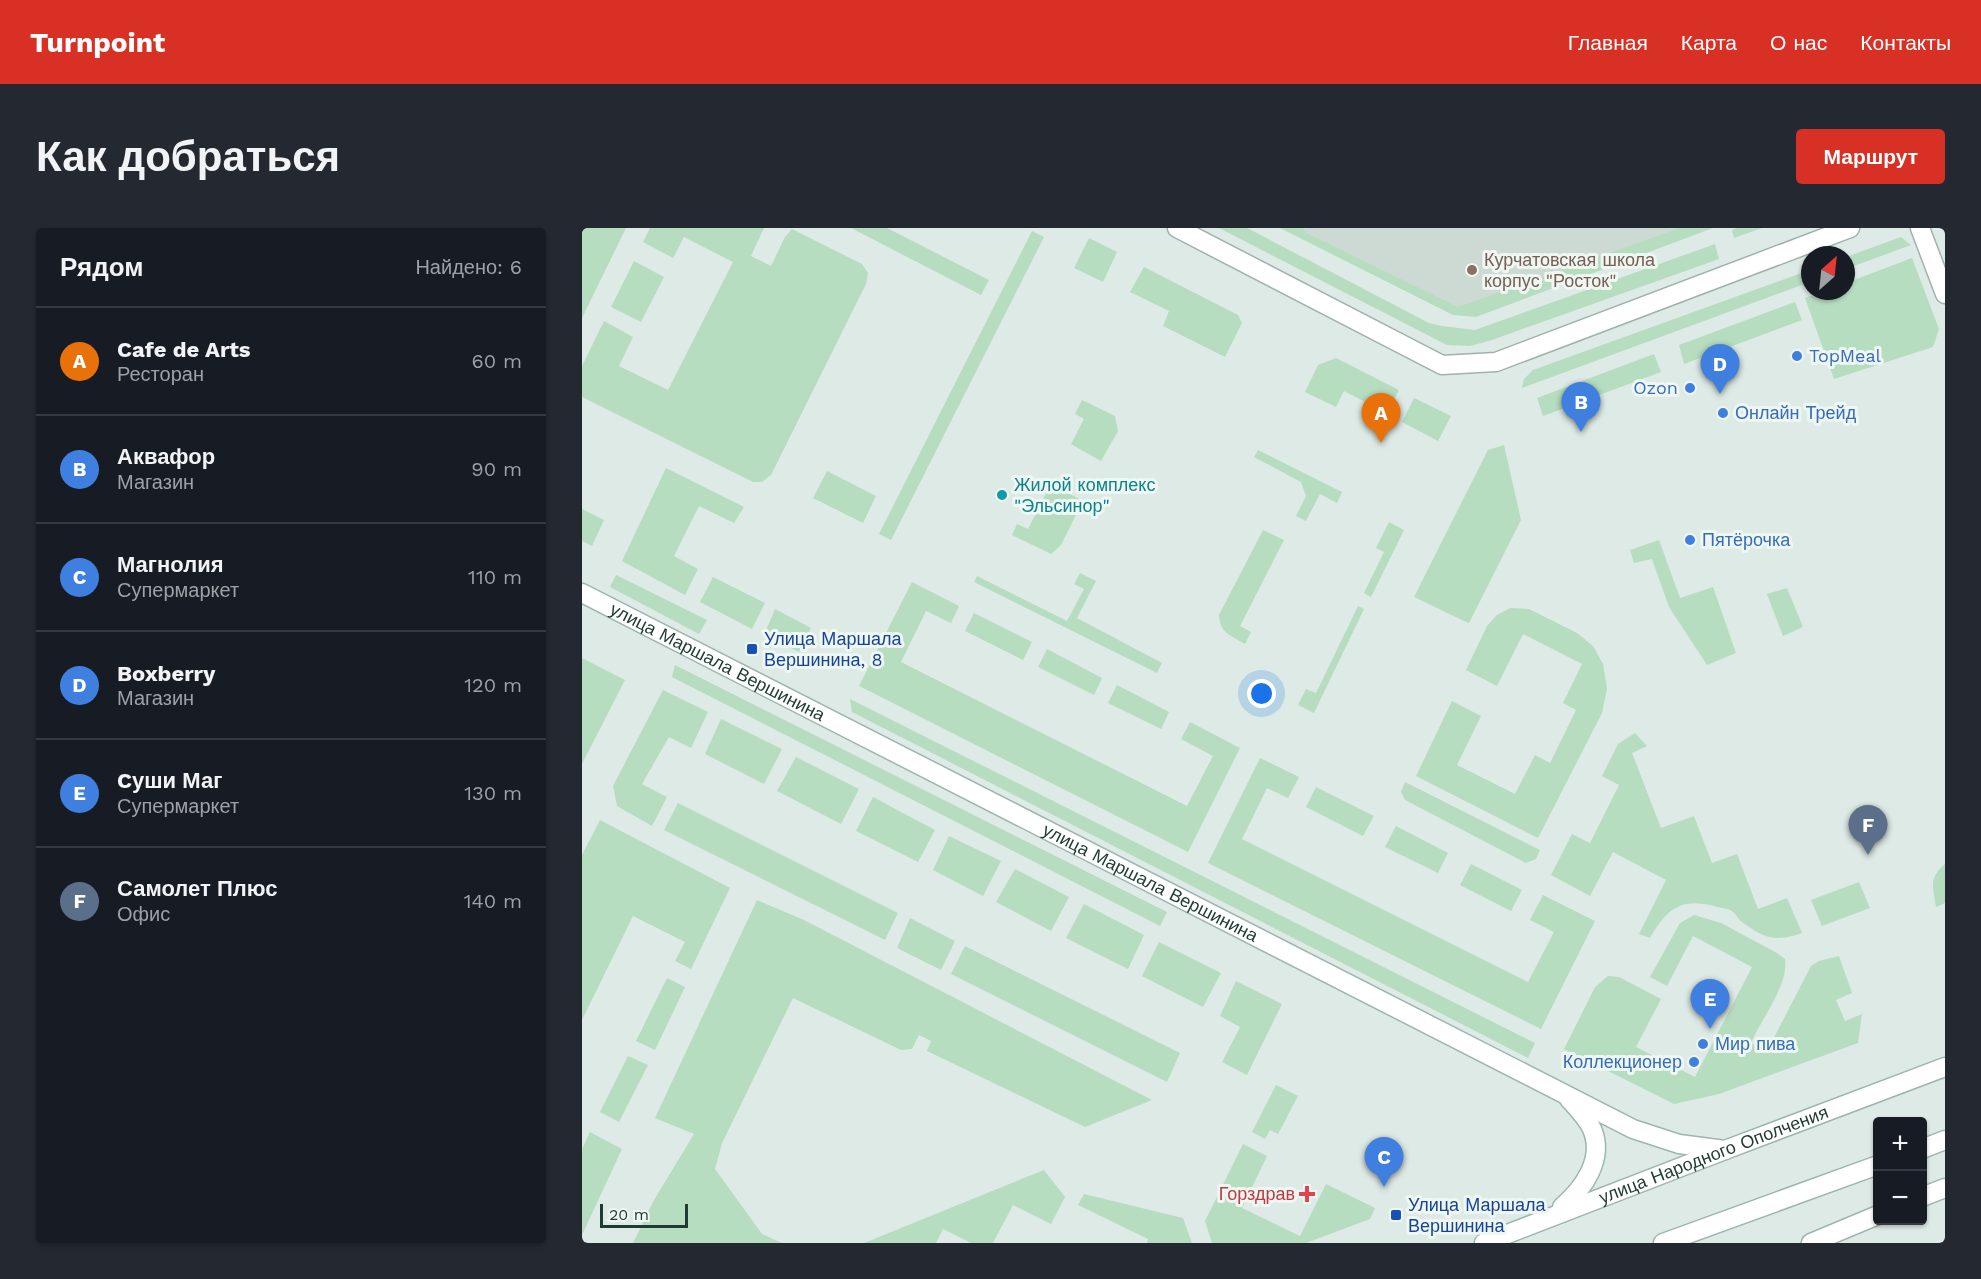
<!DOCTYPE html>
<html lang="ru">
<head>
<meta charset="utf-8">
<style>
  :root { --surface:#171b24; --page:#242831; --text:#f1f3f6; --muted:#9ea1a6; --line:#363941; --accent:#d93025 }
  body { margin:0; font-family:"Work Sans",sans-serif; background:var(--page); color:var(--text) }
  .controls { position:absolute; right:18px; bottom:18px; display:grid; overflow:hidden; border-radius:6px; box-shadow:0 2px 4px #0004 }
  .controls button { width:54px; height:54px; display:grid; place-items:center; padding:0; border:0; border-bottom:2px solid var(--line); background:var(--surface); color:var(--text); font:30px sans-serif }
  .compass { position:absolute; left:1219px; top:18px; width:54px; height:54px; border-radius:50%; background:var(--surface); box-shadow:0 2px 4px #0004; rotate:27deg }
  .scale { position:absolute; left:18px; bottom:15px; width:88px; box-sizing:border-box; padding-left:6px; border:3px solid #1f3b33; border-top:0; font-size:16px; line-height:21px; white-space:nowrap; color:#1f3b33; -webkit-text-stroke:4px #eff7f3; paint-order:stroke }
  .you { position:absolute; left:680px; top:466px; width:21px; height:21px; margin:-15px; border:4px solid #fff; border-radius:50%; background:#1a73e8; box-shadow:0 0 0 9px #1a73e833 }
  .badge { display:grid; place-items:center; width:39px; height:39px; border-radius:50%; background:var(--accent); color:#fff; font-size:20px; font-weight:700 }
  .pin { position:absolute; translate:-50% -50px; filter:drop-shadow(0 2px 3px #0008) }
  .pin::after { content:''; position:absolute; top:32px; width:21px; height:18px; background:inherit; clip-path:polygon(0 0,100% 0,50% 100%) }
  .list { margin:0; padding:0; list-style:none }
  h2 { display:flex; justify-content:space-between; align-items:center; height:78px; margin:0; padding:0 24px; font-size:26px }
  h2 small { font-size:20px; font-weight:400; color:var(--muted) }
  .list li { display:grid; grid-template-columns:39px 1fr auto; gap:18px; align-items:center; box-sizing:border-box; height:108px; padding:0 24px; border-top:2px solid var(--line) }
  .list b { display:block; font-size:22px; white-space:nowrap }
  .list p { margin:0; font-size:20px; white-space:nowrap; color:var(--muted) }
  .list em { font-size:20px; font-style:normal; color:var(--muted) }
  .map { position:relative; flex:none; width:1363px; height:1015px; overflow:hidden; border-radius:6px }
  header { display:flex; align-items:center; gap:36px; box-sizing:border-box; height:84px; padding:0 30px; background:var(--accent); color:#fff }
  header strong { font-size:28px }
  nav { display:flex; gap:33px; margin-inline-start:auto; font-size:21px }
  .intro { display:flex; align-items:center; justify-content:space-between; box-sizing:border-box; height:144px; padding:0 36px }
  h1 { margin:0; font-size:42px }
  .button { padding:15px 27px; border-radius:6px; background:var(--accent); color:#fff; font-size:21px; font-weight:700 }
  main { display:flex; gap:36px; padding:0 36px }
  aside { flex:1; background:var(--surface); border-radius:6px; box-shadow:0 2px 4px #0004 }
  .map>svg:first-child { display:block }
  .built { fill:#cddad4 }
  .green { fill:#b6ddc0 }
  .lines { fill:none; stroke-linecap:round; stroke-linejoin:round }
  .street-casing { stroke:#a1b2ac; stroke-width:21 }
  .secondary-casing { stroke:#9db6ad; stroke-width:21 }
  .street { stroke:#fff; stroke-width:18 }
  .secondary { stroke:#fff; stroke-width:18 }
  .education-dot { fill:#8d6e63; stroke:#eff7f3; stroke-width:2 }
  .shop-dot { fill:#3f7fe0; stroke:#eff7f3; stroke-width:2 }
  .culture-dot { fill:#0f9aa8; stroke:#eff7f3; stroke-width:2 }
  .transit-dot { fill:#1a4fb4; stroke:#eff7f3; stroke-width:2 }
  .health-dot { fill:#e0444e; stroke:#eff7f3; stroke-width:2 }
  .labels { text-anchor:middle; stroke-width:6; stroke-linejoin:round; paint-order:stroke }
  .education-label { font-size:18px; fill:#785e54; stroke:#eff7f3; text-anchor:start }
  .shop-label { font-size:18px; fill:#366cbe; stroke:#eff7f3; text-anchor:start }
  .culture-label { font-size:18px; fill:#0d838f; stroke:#eff7f3; text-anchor:start }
  .transit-label { font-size:18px; fill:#164399; stroke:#eff7f3; text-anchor:start }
  .street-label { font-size:18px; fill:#1f3b33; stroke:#eff7f3 }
  .health-label { font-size:18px; fill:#be3a42; stroke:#eff7f3; text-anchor:end }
</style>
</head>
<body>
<header>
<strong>Turnpoint</strong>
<nav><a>Главная</a><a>Карта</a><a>О нас</a><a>Контакты</a></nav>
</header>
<div class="intro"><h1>Как добраться</h1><a class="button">Маршрут</a></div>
<main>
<aside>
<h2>Рядом<small>Найдено: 6</small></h2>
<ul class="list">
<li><span class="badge" style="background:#e8710a">A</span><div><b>Cafe de Arts</b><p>Ресторан</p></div><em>60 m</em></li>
<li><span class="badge" style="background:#3f7fe0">B</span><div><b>Аквафор</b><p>Магазин</p></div><em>90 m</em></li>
<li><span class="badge" style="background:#3f7fe0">C</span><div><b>Магнолия</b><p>Супермаркет</p></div><em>110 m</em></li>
<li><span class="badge" style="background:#3f7fe0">D</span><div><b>Boxberry</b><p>Магазин</p></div><em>120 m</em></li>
<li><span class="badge" style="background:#3f7fe0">E</span><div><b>Cуши Маг</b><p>Супермаркет</p></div><em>130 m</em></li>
<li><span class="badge" style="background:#5c6f8a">F</span><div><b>Самолет Плюс</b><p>Офис</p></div><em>140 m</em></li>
</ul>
</aside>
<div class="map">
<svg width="1363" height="1015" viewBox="0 0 1363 1015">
  <rect width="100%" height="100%" fill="#deeae5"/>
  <path class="built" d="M721 0H1097L876 80 725 5Z"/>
  <path class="green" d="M0 0H44L0 90Z
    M68 0H182L169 28 189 38 203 9 210 1 280 36 286 45 284 56 189 247 180 254H171L0 169V138L22 93 51 109 37 138 86 162 151 34 102 9 91 30 61 14Z
    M269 0H305L407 52 399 67Z
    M637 0H665L847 95 860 98 893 102 1133 16 1137 31 910 112 888 118 865 117Z
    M698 0H721L725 5 876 79 1097 0H1131L894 89 871 87Z
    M1155 0H1180L1152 10 1150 2Z
    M450 3 462 9 309 312 297 306Z
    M1319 9 1329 17 1264 41V29Z
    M507 10 535 24 521 54 492 40Z
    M1330 30 1357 101 1351 119 1252 151 1223 70 1242 63H1264V55Z
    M52 33 82 49 59 94 29 79Z
    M562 39 656 87 660 95 643 129 581 98 587 83 548 64Z
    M1228 42V54L940 160 942 151 951 142Z
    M1213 74 1220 92 1102 136 1097 117Z
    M1072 126 1079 144 961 188 955 170Z
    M754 130 817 162 805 185 762 163 754 179 723 164 736 137Z
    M832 170 869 188 856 213 820 194Z
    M500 172 533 188 536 203 519 233 489 216 502 191 493 186Z
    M922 217 939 292 887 395 884 394 832 369 906 222Z
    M676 222 760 264 755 275 738 266 724 293 714 288 724 268 719 254 672 229Z
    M84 240 162 279 152 295 117 278 92 328 116 341 103 367 40 333Z
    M245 243 294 268 281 295 231 270Z
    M469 256 501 273 479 317 469 326 430 307 435 296 446 301Z
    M0 281 22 292 10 318 0 313Z
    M807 294 822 302 789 369 782 365 802 324 794 320Z
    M681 302 702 312 658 398 669 404 663 416C648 407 638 405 637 387Z
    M1077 312 1098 370 1131 359 1154 425 1125 437 1087 379 1070 331 1052 335 1048 322Z
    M498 345 514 353 495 390 580 435 575 445 392 354 395 348 485 393 502 361 492 356Z
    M34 347 125 392 117 406 28 359Z
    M131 349 183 375 170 401 118 374Z
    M330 354 377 378 369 395 344 383 319 434 605 578 631 528 599 511 608 494 658 520 606 624 277 458Z
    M1205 360 1221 399 1201 408 1185 366Z
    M776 378 782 381 732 485 716 477 724 461 734 465Z
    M928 380 947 381 995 405 1011 418 1021 436 1025 461 1020 485 956 610 834 548 870 473 899 488 875 537 933 566 953 527 968 535 994 482 981 475 1000 436 941 406 915 458 884 442 905 398 915 387Z
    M193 381 229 400 217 424 182 407Z
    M392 385 450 414 441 432 383 403Z
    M465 421 520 450 512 467 456 439Z
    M0 430 43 452 0 536Z
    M93 437 585 684 578 698 90 449Z
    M535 457 587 484 579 501 526 475Z
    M81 462 126 484 109 520 87 509 60 556 85 569 70 598 35 578 31 558Z
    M268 471 953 815 946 830 270 484Z
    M139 491 200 521 182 556 123 526Z
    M1053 505 1065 518 1050 525 1079 600 1112 588 1130 635 1155 626 1176 681 1205 670 1220 705C1193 714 1183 711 1160 694 1156 691 1154 686 1150 683 1146 680 1137 680 1132 678 1098 669 1084 682 1068 710L1057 706 1084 652 1031 624 1008 668 969 647 990 606 1008 615 1037 557 1020 548 1036 516Z
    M214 529 277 561 259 596 195 563Z
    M678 530 717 549 706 570 685 560 660 611 946 754 972 704 948 692 961 667 1013 693 959 801 626 635Z
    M823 554 958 622 954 631 944 635 823 572 819 564Z
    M734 559 792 588 781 608 724 579Z
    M291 569 353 602 336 634 274 603Z
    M96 575 316 685 303 712 82 602Z
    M18 592 148 660 109 741 93 733 103 714 51 688 0 792V627Z
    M814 598 866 625 856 645 803 619Z
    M367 608 419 633 401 668 351 642Z
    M889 636 940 662 929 683 878 657Z
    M1363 636V675L1354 679C1351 658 1346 651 1363 636Z
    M433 641 487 669 469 703 414 674Z
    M1277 654 1288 680 1240 698 1229 672Z
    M175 672 222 692 570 872 503 899 345 823 349 813 337 807 330 821 319 822 211 770 140 915 133 941 180 1006 200 1015H51L72 972 112 906 73 890Z
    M502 676 562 707 546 741 484 710Z
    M1112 687 1139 695 1195 725 1203 731C1207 757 1179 791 1169 815L1185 823 1229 738 1237 733 1257 728 1270 765 1254 772 1263 793 1280 786 1276 815 1137 866 1092 876 982 821 1013 759 1026 748 1037 749 1079 771 1054 819 1113 849 1170 739 1111 708 1085 758 1068 749 1098 695Z
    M328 690 373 713 359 742 315 720Z
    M577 714 639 745 621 779 560 748Z
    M383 718 598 825 585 854 369 746Z
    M85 750 103 759 73 822 54 813Z
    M654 753 700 776 665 847 640 834 658 799 638 788Z
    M46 828 66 837 37 894 18 884Z
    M694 857 716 868 696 906 688 902 683 911 670 904Z
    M8 904 40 921 0 1007V921Z
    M661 916 685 928 660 980 718 1008 744 956 793 980 788 991 724 1015H630L623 993Z
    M462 942 483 969 469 996 431 977 411 1015H389L361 1001 354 1015H282Z
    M502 966 601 990 610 1015H565L566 1011 496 977Z"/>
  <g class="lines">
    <defs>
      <path id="street" d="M595 0 860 137 914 134 1268 0
        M1338 0 1363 66"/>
      <g id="secondary">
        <path id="s1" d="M0 365 1051 901 1097 916 1143 922"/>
        <path d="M1340 921 1363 912"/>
        <path d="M1340 969 1363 960"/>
        <path d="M980 979C1001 961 1023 931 1010 901 1005 890 995 880 987 871"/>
        <path id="s2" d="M902 1015 1143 922 1363 839"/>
        <path d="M1081 1015 1296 937"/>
        <path d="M1229 1015 1296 987"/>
      </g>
    </defs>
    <use href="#street" class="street-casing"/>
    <use href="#secondary" class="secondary-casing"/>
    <use href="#street" class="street"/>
    <use href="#secondary" class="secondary"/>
  </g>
  <circle class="education-dot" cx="890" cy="42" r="6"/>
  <g class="shop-dot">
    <circle cx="1215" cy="128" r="6"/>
    <circle cx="1108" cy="160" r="6"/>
    <circle cx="1141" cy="185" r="6"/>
    <circle cx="1108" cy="312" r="6"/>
    <circle cx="1121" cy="816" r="6"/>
    <circle cx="1112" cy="834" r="6"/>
  </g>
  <circle class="culture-dot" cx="420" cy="267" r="6"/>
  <g class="transit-dot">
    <rect x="164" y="415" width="12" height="12" rx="3"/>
    <rect x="808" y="981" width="12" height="12" rx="3"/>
  </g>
  <path class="health-dot" d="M722 957h6v6h6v6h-6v6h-6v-6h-6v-6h6z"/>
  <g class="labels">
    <g class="education-label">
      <text x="902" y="38">Курчатовская школа<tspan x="902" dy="21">корпус "Росток"</tspan></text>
    </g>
    <g class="shop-label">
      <text x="1227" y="134">TopMeal</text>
      <text x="1096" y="166" text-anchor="end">Ozon</text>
      <text x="1153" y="191">Онлайн Трейд</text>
      <text x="1120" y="318">Пятёрочка</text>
      <text x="1133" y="822">Мир пива</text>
      <text x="1100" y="840" text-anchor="end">Коллекционер</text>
    </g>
    <g class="culture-label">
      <text x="432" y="263">Жилой комплекс<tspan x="432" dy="21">"Эльсинор"</tspan></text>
    </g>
    <g class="transit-label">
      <text x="182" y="417">Улица Маршала<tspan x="182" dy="21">Вершинина, 8</tspan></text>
      <text x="826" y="983">Улица Маршала<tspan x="826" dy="21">Вершинина</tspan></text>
    </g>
    <g class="street-label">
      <text dy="6" stroke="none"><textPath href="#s1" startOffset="152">улица Маршала Вершинина</textPath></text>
      <text dy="6" stroke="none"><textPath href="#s1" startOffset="638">улица Маршала Вершинина</textPath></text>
      <text dy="6" stroke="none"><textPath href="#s2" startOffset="246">улица Народного Ополчения</textPath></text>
    </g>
    <g class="health-label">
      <text x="713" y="972">Горздрав</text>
    </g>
  </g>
</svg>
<div class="controls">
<button>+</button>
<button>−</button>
</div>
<svg class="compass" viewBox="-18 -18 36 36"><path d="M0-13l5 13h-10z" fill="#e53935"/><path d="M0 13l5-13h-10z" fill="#9ea1a6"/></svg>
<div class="scale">20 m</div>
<div class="you"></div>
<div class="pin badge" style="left:799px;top:215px;background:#e8710a">A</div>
<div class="pin badge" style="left:999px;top:204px;background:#3f7fe0">B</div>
<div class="pin badge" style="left:802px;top:959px;background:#3f7fe0">C</div>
<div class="pin badge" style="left:1138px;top:166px;background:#3f7fe0">D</div>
<div class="pin badge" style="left:1128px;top:801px;background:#3f7fe0">E</div>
<div class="pin badge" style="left:1286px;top:627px;background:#5c6f8a">F</div>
</div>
</main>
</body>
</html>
